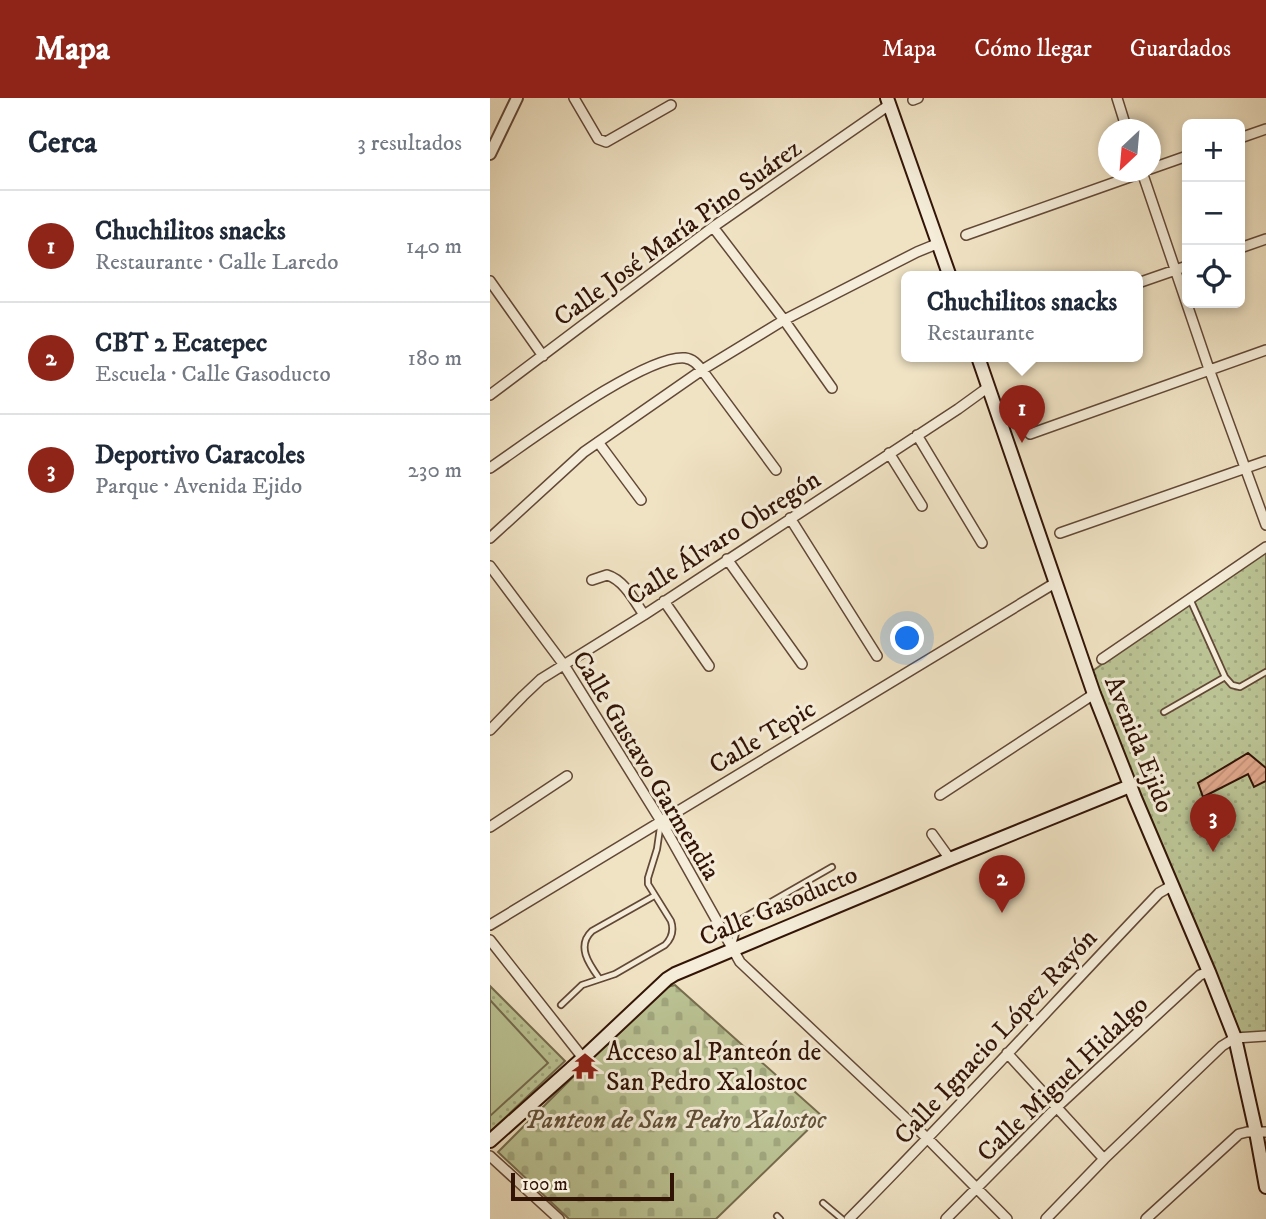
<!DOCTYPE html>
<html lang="es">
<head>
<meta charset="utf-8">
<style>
  :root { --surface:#fff; --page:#f2f2f3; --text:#1f2937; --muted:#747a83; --line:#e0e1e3; --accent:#8f2418 }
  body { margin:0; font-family:"IM FELL DW Pica",serif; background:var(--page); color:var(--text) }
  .controls { position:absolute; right:21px; top:21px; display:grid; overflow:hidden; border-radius:10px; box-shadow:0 4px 10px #0003 }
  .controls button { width:63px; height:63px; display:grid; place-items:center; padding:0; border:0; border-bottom:2px solid var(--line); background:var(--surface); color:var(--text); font:35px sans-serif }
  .compass { position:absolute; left:608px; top:21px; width:63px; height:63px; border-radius:50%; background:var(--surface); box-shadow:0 4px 10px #0003; rotate:206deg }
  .scale { position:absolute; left:21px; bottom:18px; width:163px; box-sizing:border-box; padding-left:7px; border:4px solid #321407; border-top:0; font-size:19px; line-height:24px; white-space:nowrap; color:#321407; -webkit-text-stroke:5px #f5edd9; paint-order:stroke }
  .you { position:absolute; left:418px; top:541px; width:24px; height:24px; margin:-18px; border:5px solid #fff; border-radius:50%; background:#1a73e8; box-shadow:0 0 0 10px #1a73e833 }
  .badge { display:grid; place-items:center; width:46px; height:46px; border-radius:50%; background:var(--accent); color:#fff; font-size:23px; font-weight:700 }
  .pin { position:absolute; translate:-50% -58px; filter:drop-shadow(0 2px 4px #0008) }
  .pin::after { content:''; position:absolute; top:37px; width:24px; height:21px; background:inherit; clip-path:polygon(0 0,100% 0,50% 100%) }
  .popup { position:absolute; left:411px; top:173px; width:242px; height:91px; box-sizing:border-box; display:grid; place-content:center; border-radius:10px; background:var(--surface); filter:drop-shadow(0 2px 5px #0005); font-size:23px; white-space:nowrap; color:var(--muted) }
  .popup b { font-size:26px; color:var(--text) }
  .popup::after { content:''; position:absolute; left:50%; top:100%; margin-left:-14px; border:14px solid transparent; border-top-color:var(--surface) }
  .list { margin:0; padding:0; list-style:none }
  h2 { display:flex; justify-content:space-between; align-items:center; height:91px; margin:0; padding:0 28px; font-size:30px }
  h2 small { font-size:23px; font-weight:400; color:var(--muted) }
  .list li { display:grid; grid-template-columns:46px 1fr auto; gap:21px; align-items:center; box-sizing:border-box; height:112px; padding:0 28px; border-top:2px solid var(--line) }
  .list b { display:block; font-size:26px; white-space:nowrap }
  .list p { margin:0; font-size:23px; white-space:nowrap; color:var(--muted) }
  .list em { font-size:23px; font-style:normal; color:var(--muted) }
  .icon { flex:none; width:38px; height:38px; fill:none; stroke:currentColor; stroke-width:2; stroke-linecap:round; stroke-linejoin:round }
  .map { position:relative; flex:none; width:776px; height:1121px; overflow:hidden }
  header { display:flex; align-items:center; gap:42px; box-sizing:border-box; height:98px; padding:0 35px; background:var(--accent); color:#fff }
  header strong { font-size:33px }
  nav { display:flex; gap:38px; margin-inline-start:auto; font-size:24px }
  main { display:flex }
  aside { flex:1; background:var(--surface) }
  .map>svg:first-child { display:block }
  .grass { fill:url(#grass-dots); stroke:#766c4e; stroke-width:2 }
  .cemetery { fill:url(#cemetery-stones); stroke:#766c4e; stroke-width:2 }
  .pitch { fill:#bbc394; stroke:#766c4e; stroke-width:2 }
  .building { fill:url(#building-hatch); stroke:#321407; stroke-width:2 }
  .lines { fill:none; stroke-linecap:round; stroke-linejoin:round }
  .service-casing { stroke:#624836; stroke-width:8 }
  .minor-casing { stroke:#624836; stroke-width:12 }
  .tertiary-casing { stroke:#624836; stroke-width:14 }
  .secondary-casing { stroke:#321407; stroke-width:16 }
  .service { stroke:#f5edd9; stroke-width:4.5 }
  .minor { stroke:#f5edd9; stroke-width:9 }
  .tertiary { stroke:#f5edd9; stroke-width:10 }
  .secondary { stroke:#f5edd9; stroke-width:12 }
  .labels { text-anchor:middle; stroke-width:6; stroke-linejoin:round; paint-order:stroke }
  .street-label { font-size:26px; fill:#321407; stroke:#f5edd9 }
  .poi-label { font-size:26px; fill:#321407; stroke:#f5edd9; text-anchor:start }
  .park-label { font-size:26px; font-style:italic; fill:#625138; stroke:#f5edd9 }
</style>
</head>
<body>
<header>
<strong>Mapa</strong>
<nav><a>Mapa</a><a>Cómo llegar</a><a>Guardados</a></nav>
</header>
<main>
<aside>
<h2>Cerca<small>3 resultados</small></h2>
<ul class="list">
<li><span class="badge">1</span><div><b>Chuchilitos snacks</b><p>Restaurante · Calle Laredo</p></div><em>140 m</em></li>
<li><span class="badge">2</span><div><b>CBT 2 Ecatepec</b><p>Escuela · Calle Gasoducto</p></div><em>180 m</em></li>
<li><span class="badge">3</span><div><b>Deportivo Caracoles</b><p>Parque · Avenida Ejido</p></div><em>230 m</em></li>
</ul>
</aside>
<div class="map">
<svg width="776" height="1121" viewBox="0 0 776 1121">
  <defs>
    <pattern id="grass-dots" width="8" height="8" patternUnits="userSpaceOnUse" patternTransform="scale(1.75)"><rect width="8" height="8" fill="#bbc394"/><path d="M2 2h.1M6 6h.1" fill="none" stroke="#a1a77e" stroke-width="1.8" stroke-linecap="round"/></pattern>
    <pattern id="cemetery-stones" width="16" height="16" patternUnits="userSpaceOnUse" patternTransform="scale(1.75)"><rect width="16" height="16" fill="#bbc394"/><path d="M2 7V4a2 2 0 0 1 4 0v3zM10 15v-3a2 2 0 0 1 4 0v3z" fill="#a1a77e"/></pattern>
    <pattern id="building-hatch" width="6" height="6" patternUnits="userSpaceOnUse" patternTransform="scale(1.75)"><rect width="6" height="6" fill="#dfa78b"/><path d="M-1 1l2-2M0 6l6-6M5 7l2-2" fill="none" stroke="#c08f76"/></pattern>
  </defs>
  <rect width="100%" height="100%" fill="#f0e3c4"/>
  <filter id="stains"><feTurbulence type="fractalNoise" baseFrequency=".00286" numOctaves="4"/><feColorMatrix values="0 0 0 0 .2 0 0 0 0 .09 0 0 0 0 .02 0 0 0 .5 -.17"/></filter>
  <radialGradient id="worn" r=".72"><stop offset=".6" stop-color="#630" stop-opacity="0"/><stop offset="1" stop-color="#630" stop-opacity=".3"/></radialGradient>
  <path class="grass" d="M776 451V935L741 936 601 574Z
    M0 888 75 963 0 1034Z"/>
  <path class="cemetery" d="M185 887 332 1018 226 1121H79L8 1054 98 964 177 889Z"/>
  <path class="pitch" d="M0 902 58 965 0 1018Z"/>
  <path class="building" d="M758 655 776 670V683L764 689 758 676 713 699 708 685Z"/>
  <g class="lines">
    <defs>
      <path id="service" d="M700 501 735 579 742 587 750 589 776 574
        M674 614 735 579
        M243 847 248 827 253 820 342 769
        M109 880C99 866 86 848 102 833L164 798
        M71 907 92 887 125 876 175 847C182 840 184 832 181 823L158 786V780L167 751 171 723 189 733 205 755
        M333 1105 352 1121
        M287 1118 290 1121"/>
      <path id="minor" d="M84 0 108 41 116 44 181 7
        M627 0 637 32
        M423 2 428 0
        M750 40 776 31
        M660 71 697 58
        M652 74 719 271 776 427
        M223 129 294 222 342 290
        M476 137 654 74
        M750 150 776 141
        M0 183 53 258
        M648 185 697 168
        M0 297 223 129 399 7
        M540 336 776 252
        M427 337 492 445
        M108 344 151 402
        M399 355 432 408
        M0 370C37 345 155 256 195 260 203 261 207 266 212 272L286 372
        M300 420 387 558
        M570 435 776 363
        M0 440 94 354 212 272 294 222 427 154 449 145
        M237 461 312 566
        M0 468 74 567 171 723 250 864 438 1041 517 1121
        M102 482 117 477C134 482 144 502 154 517
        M174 503 219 568
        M612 561 776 449
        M0 632 33 598 51 581 154 517 468 311 497 290
        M450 697 604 596
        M0 729 77 678
        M442 736 460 761
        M0 827 565 485
        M0 842 93 960
        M517 955 614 1061
        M0 1058 69 1121
        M359 1121C464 1015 565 904 669 795L683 787
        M456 1121 567 1009 710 877 719 874
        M556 1121 614 1061 732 948 745 940 776 938
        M656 1121 749 1036 757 1034H776"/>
      <path id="tertiary" d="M0 56 27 0"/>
      <path id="secondary" d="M397 0 460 179
        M488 259 604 596 645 700 719 874 745 940 766 1034 776 1089
        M0 1043 93 960 177 881 185 876 460 761 640 688"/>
    </defs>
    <use href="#service" class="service-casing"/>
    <use href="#minor" class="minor-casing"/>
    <use href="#tertiary" class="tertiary-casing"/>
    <use href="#secondary" class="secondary-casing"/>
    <use href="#service" class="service"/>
    <use href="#minor" class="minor"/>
    <use href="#tertiary" class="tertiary"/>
    <use href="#secondary" class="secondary"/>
  </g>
  <defs>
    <symbol id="temple-bare" viewBox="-9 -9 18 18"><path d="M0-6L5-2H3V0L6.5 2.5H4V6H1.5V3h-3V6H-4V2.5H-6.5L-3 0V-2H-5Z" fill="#8f2418" stroke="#f5edd9" stroke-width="2.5" paint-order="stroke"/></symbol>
  </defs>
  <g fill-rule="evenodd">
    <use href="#temple-bare" x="76" y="949" width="38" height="38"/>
  </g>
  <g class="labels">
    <g class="street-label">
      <text transform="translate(187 134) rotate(-36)" y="9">Calle José María Pino Suárez</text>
      <text transform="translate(233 439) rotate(-33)" y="9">Calle Álvaro Obregón</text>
      <text transform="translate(272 638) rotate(-31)" y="9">Calle Tepic</text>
      <text transform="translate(650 646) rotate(68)" y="9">Avenida Ejido</text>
      <text transform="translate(157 667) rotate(59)" y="9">Calle Gustavo Garmendia</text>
      <text transform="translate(288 807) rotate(-23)" y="9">Calle Gasoducto</text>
      <text transform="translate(505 938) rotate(-47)" y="9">Calle Ignacio López Rayón</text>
      <text transform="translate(572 980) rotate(-44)" y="9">Calle Miguel Hidalgo</text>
    </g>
    <g class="poi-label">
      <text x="116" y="962">Acceso al Panteón de<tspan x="116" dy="30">San Pedro Xalostoc</tspan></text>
    </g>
    <g class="park-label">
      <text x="185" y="1030">Panteon de San Pedro Xalostoc</text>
    </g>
  </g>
  <rect width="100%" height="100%" filter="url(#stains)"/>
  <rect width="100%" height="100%" fill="url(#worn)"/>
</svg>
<div class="controls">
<button>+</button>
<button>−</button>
<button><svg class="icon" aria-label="locate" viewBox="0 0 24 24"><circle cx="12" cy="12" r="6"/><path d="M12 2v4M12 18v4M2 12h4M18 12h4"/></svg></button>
</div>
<svg class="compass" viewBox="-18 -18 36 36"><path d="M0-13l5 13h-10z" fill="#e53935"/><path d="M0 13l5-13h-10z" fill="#747a83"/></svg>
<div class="scale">100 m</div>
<div class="you"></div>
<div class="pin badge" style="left:532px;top:345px">1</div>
<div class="popup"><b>Chuchilitos snacks</b>Restaurante</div>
<div class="pin badge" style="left:512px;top:815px">2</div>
<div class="pin badge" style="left:723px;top:754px">3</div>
</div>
</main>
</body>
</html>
